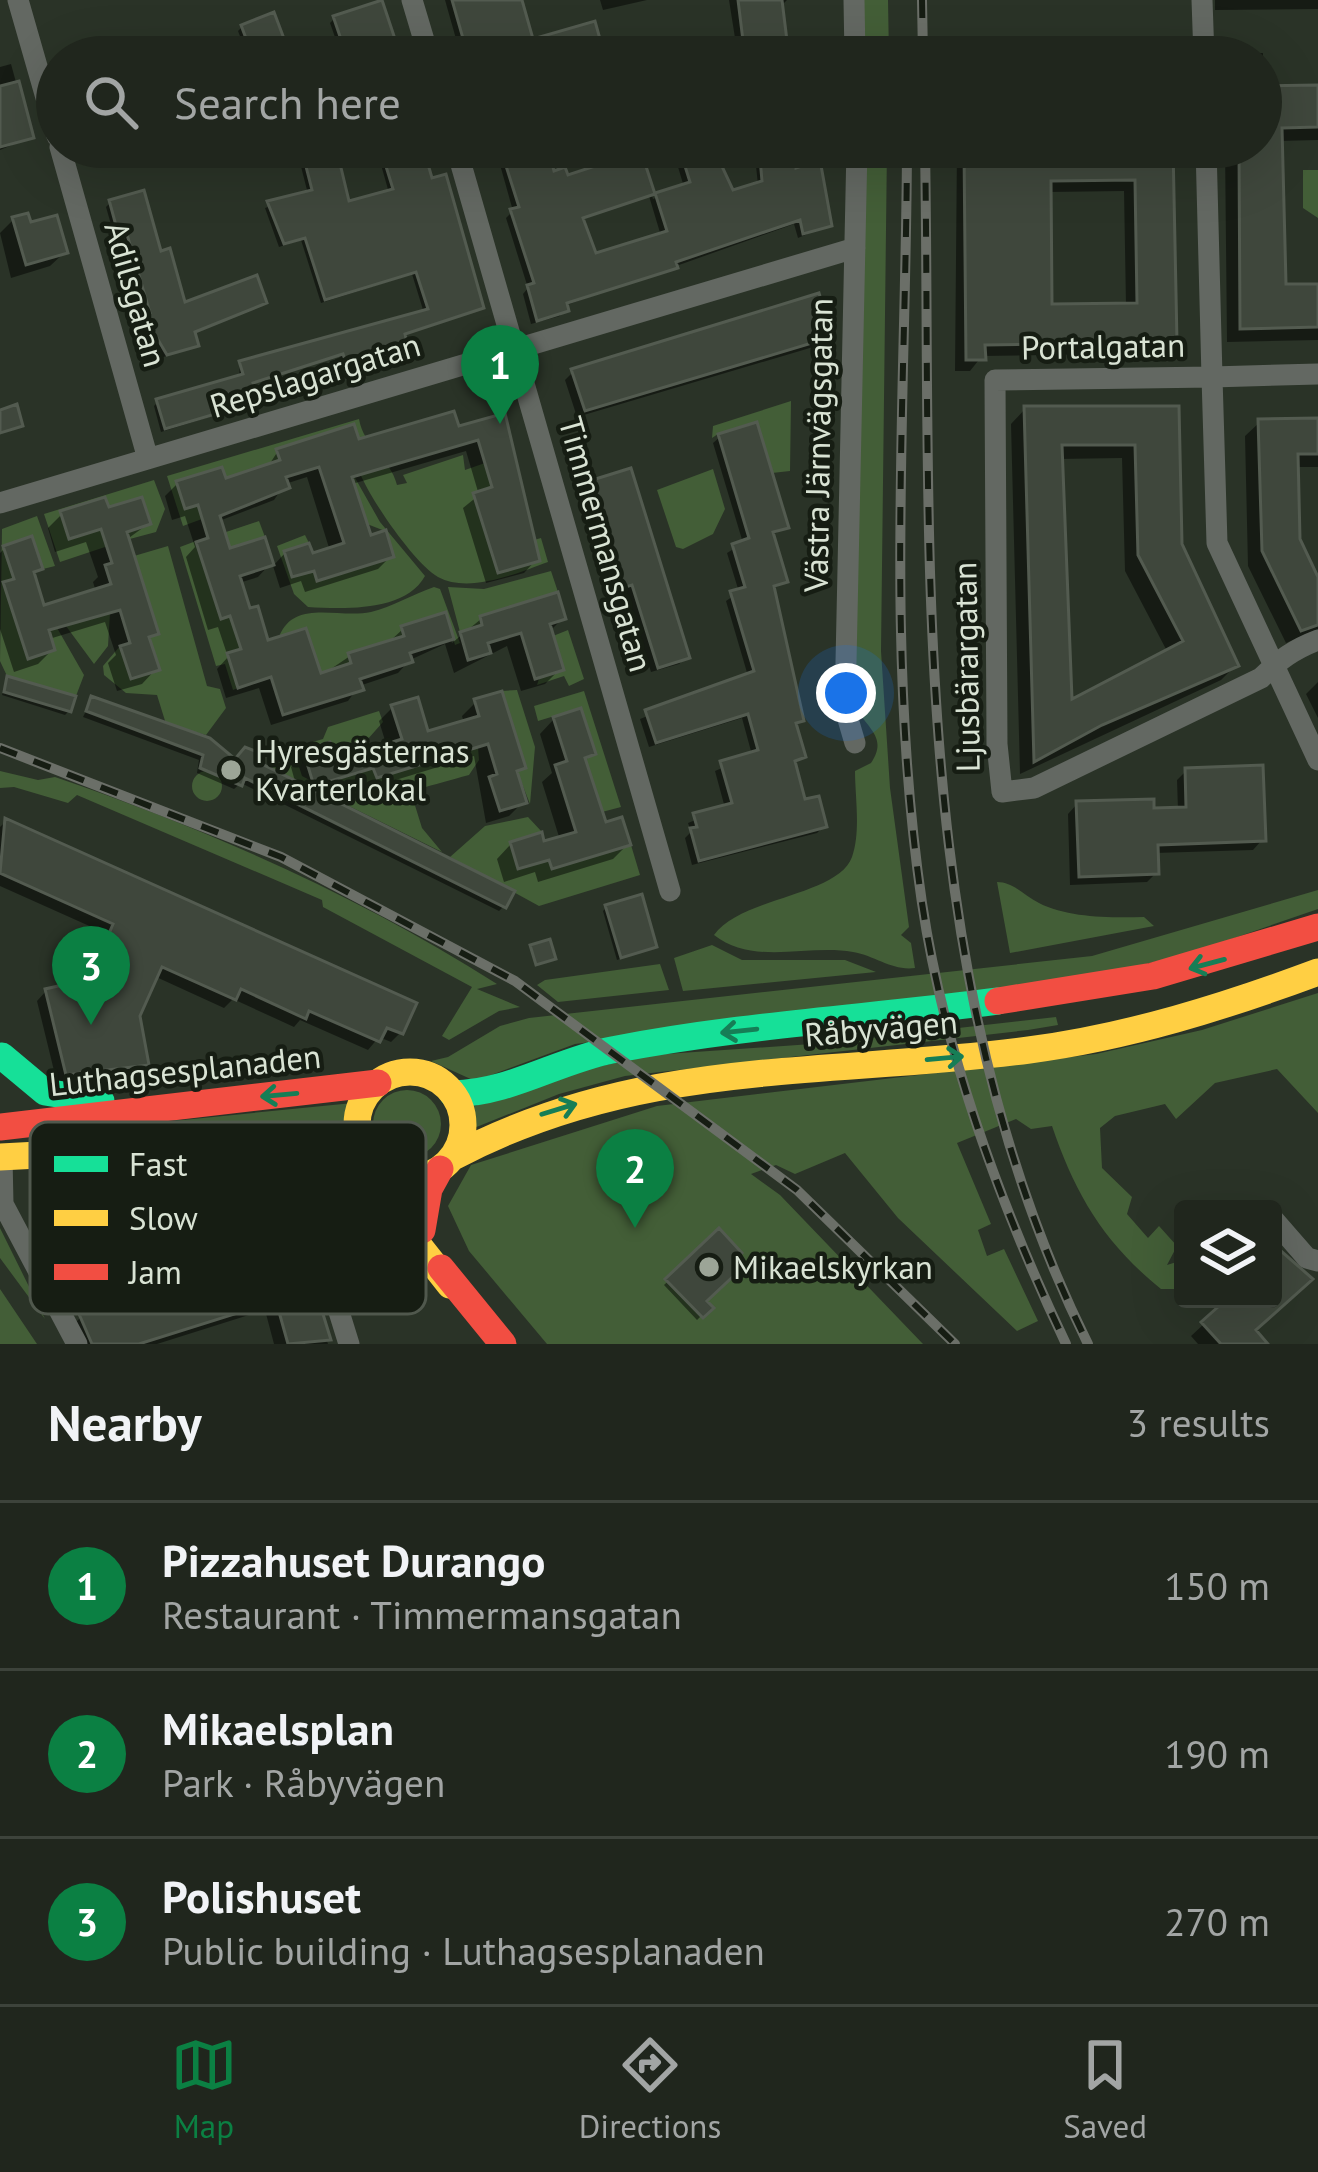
<!DOCTYPE html>
<html lang="en">
<head>
<meta charset="utf-8">
<style>
  :root { --surface:#20261d; --page:#282e26; --text:#f1f3f6; --muted:#a2a5a4; --line:#3d433b; --accent:#0b8043 }
  body { margin:0; font-family:"PT Sans",sans-serif; background:var(--page); color:var(--text) }
  .controls { position:absolute; right:36px; bottom:36px; display:grid; overflow:hidden; border-radius:12px; box-shadow:0 12px 48px #0002 }
  .controls button { width:108px; height:108px; display:grid; place-items:center; padding:0; border:0; border-bottom:3px solid var(--line); background:var(--surface); color:var(--text); font:60px sans-serif }
  .you { position:absolute; left:846px; top:693px; width:42px; height:42px; margin:-30px; border:9px solid #fff; border-radius:50%; background:#1a73e8; box-shadow:0 0 0 18px #1a73e833 }
  .badge { display:grid; place-items:center; width:78px; height:78px; border-radius:50%; background:var(--accent); color:#fff; font-size:39px; font-weight:700 }
  .pin { position:absolute; translate:-50% -99px; filter:drop-shadow(0 3px 6px #0008) }
  .pin::after { content:''; position:absolute; top:63px; width:42px; height:36px; background:inherit; clip-path:polygon(0 0,100% 0,50% 100%) }
  .list { margin:0; padding:0; list-style:none }
  h2 { display:flex; justify-content:space-between; align-items:center; height:156px; margin:0; padding:0 48px; font-size:51px }
  h2 small { font-size:39px; font-weight:400; color:var(--muted) }
  .list li { display:grid; grid-template-columns:78px 1fr auto; gap:36px; align-items:center; box-sizing:border-box; height:168px; padding:0 48px; border-top:3px solid var(--line) }
  .list b { display:block; font-size:45px; white-space:nowrap }
  .list p { margin:0; font-size:39px; white-space:nowrap; color:var(--muted) }
  .list em { font-size:39px; font-style:normal; color:var(--muted) }
  .icon { flex:none; width:66px; height:66px; fill:none; stroke:currentColor; stroke-width:2; stroke-linecap:round; stroke-linejoin:round }
  .map { position:relative; flex:none; width:1318px; height:1344px; overflow:hidden }
  .search { position:absolute; background:var(--surface); box-shadow:0 12px 48px #0002; left:36px; right:36px; top:36px; height:132px; display:flex; align-items:center; gap:30px; box-sizing:border-box; padding:0 42px; border-radius:66px; color:var(--muted); font-size:45px }
  .sheet { height:660px; background:var(--surface) }
  nav { display:flex; justify-content:space-around; align-items:center; box-sizing:border-box; height:168px; border-top:3px solid var(--line); background:var(--surface); font-size:33px; color:var(--muted) }
  nav a { display:grid; justify-items:center; gap:6px }
  nav .on { color:var(--accent) }
  .map>svg:first-child { display:block }
  .green { fill:#435e37 }
  .shadow { fill:#0007; fill-rule:evenodd }
  .building { fill:#3f473c; stroke:#535b50; stroke-width:3; fill-rule:evenodd }
  .lines { fill:none; stroke-linecap:round; stroke-linejoin:round }
  .street { stroke:#636862; stroke-width:21 }
  .fast { stroke:#16e098; stroke-width:27 }
  .slow { stroke:#ffcf43; stroke-width:27 }
  .jam { stroke:#f24e42; stroke-width:27 }
  .rail-casing { stroke:#6b6f68; stroke-width:10 }
  .rail { stroke:#161d13; stroke-width:6; stroke-dasharray:18; stroke-linecap:butt }
  .oneway { stroke:#167e56 }
  .poi-dot { fill:#9ca597; stroke:#161d13; stroke-width:4.5 }
  .labels { text-anchor:middle; stroke-width:9; stroke-linejoin:round; paint-order:stroke }
  .street-label { font-size:33px; fill:#d9e3d4; stroke:#161d13 }
  .poi-label { font-size:33px; fill:#d9e3d4; stroke:#161d13; text-anchor:start }
  .key { fill:#161d13; stroke:#50584d; stroke-width:3 }
  .key-label { font-size:33px; fill:#d9e3d4 }
</style>
</head>
<body>
<div class="map">
<svg width="1318" height="1344" viewBox="0 0 1318 1344">
  <rect width="100%" height="100%" fill="#2a3327"/>
  <path class="green" d="M858 0H888L889 57H859Z
    M859 147H887L881 651 890 788 909 927 901 935 911 943 915 968C892 971 876 956 853 952 807 944 753 966 714 935 741 897 838 896 852 857 861 831 855 797 855 771L871 763C889 736 865 728 855 705Z
    M1303 170H1318V218L1303 208Z
    M791 401 790 471 772 473 718 434 712 438 713 426Z
    M359 419C364 448 390 457 397 485L407 483 403 475 463 455 465 470 485 463 534 540 541 538 548 562C518 573 469 594 438 577 412 562 357 482 353 453 352 444 353 433 354 424L277 448 280 461 226 478 222 467 176 481 185 509 198 505 202 519 183 526 167 476Z
    M350 469 380 522 425 576C405 612 344 609 308 607L294 594 277 546 305 535 309 543 284 551 292 577 314 571 317 581 393 557 385 531 367 524Z
    M713 469 725 509 713 534 683 549 676 547 657 490Z
    M154 480 165 509 156 532 126 540 124 533 151 524 142 497 109 507 105 497 70 539 114 525 120 542 60 562 44 514Z
    M37 516 55 566 43 569 32 537 4 546 14 579 4 583 28 659 55 650 48 628 56 626 84 675 76 696 7 676 0 661 2 529Z
    M259 521 265 537 232 553 226 532Z
    M196 541 221 618 230 616 241 649 238 688 233 690 225 664 216 666 180 547Z
    M168 546 207 686 220 689 226 708 206 735 166 724 157 695 126 693 104 675 103 666 120 646 131 679 159 670 149 637 159 633 134 556Z
    M551 571 558 592 480 616 482 625 460 632 448 587 484 589Z
    M434 587 440 589 460 643 455 645 446 613 404 636 349 653 352 666 321 676 307 629 279 637C294 598 338 619 371 612 392 607 413 594 434 587Z
    M110 613 108 646 94 664 66 626Z
    M568 630 584 679 569 686 564 676 537 685 553 636Z
    M517 690 535 747 530 804 517 771 526 768 502 691Z
    M584 691 621 807 602 812 585 758 595 754 581 708 538 721 534 706Z
    M379 711 383 722 367 740 333 750 330 742 303 750 373 768 478 747 479 760 469 775C409 791 374 807 313 781L298 746 323 739 328 727Z
    M293 748 302 776 349 801 413 799 422 828 442 852 272 768Z
    M192 786a15 15 0 1 1 30 0a15 15 0 1 1-30 0Z
    M0 771 38 780 55 777C207 829 361 897 497 984L477 989 520 1007 499 1011 449 1040 442 1036 472 987 323 907 322 900 77 795 68 803 14 787 0 788Z
    M528 817 542 832 510 842 518 869 549 860 553 869 631 845 640 875 539 906 450 857 485 826Z
    M997 882C1014 882 1024 896 1039 903 1068 918 1112 918 1144 917L1154 926 1010 953Z
    M1318 890V909L1188 954 1081 979 575 1044 475 1081 431 1061 448 1057 500 1026 529 1018 1092 956Z
    M712 945 742 960H845L876 972 683 991 674 958Z
    M660 964 669 990 558 1002 537 985 545 980Z
    M1318 993V1113L1277 1069 1215 1083 1176 1119 1165 1104 1115 1116 1100 1128 1102 1168 1132 1197 1127 1214 1148 1238 1159 1226 1177 1246 1167 1265 1183 1260V1289H1161C1104 1243 1075 1194 1052 1126L1031 1129 1016 1119 957 1143 991 1224 978 1230 987 1256 1004 1249 1038 1321 1017 1331 898 1218 845 1153 795 1174 776 1165 751 1174 780 1195 923 1344H547L469 1251 448 1206 471 1165 657 1106 1096 1054 1202 1030Z
    M1056 1017 1058 1025 1028 1030 625 1076 559 1094 474 1128 472 1107 575 1072 651 1055 826 1043Z
    M373 1124a34 34 0 1 1 68 0a34 34 0 1 1-68 0Z
    M353 1103 350 1133 44 1145 42 1134Z
    M0 1228 45 1319 0 1258Z
    M0 1289 37 1344H0Z"/>
  <path class="shadow" d="M445 0H518L531 43 602 57H469L466 43 458 46Z
    M600 0H647L603 10Z
    M729 0H787L781 6 784 57H738Z
    M1215 0H1318V9L1215 10Z
    M334 19 395 57H342L330 23Z
    M242 27 285 51 276 57H248L238 31Z
    M667 49 670 57H639Z
    M1239 53H1263V89L1318 87V140L1279 141 1283 287H1318V340L1227 342 1225 147H1261V57H1235Z
    M11 64 31 137 0 150V67Z
    M296 147H342L333 150 347 205 389 193 376 147H420L481 308 402 336 401 351 343 369 339 356 251 384 256 400 251 404 161 432 154 406 158 402 239 378 240 363 424 313 412 274 321 303 301 240 279 247 265 208 308 194Z
    M495 147H544L552 174 566 179 639 155 653 199 684 187 672 147H733L718 152 732 194 758 185 754 147H791L794 172 829 225 798 238 794 224 564 306 560 316 531 324 523 294 528 288 506 218 513 211ZM649 196 661 236 594 256 581 220Z
    M957 147H1170L1173 340 1161 353 982 356 970 371H955ZM1124 191 1126 306 1049 307 1048 192Z
    M110 203 183 306 263 303 192 333 191 349 163 357 153 341 140 344 134 323 146 317 123 233 114 235 106 207Z
    M13 220 29 226 65 252 50 266 11 278 0 233Z
    M829 336 820 345 577 417 565 380 573 372Z
    M1025 409H1176L1179 545 1236 665 1221 680 1020 774 1011 424ZM1122 458 1125 571 1168 653 1069 704 1059 459Z
    M502 416 536 560 524 573 486 583 463 508 479 495 466 451 352 484 369 539 391 556 378 569 305 592 301 581 280 588 273 566 285 553 311 557 330 551 307 477 285 484 274 500 219 521 228 551 270 564 258 577 239 583 266 644 319 677 350 656 390 641 403 629 444 616 452 643 481 619 563 618 549 632 560 669 545 684 521 691 507 646 454 673 445 644 410 660 398 673 359 686 348 701 271 725 259 688 226 698 217 669 228 657 218 627 208 630 186 557 195 547 185 516 172 520 165 496 177 484 224 482 267 468 278 451 457 430Z
    M1318 421V467H1295L1297 540 1318 584V629L1286 643 1248 566 1245 436 1260 422Z
    M720 437 785 527 771 536 784 581 772 589 801 720 794 727 803 757 793 764 803 803 824 826 817 833 692 865 685 838 691 832 688 823 725 808 715 771 752 755 742 718 649 747 640 719 748 676 726 601 739 592 727 553 743 543 713 443Z
    M591 483 686 657 679 664 651 672 625 590 616 593 584 490Z
    M107 511 148 524 126 540 155 633 147 641 156 669 142 684 117 691 108 663 116 655 105 622 49 639 52 650 38 664 14 672 0 629V553L5 548 40 568 32 576 42 609 96 592 93 582 98 577 86 542 55 552 48 528 62 514Z
    M8 679 69 711 65 715 2 695Z
    M1318 682V718L1306 694Z
    M92 699 296 785 291 767 304 753H368L387 747 379 721 393 707 426 735 464 723 462 716 476 702 523 768 515 775 523 802 509 816 486 823 474 756 363 790 360 780 314 794 504 906 499 911 241 783 234 789 197 773 199 760 83 717Z
    M554 719 592 754 584 762 604 826 628 844 613 859 538 882 535 872 504 882 497 859 511 844 560 840 542 782 552 773 540 734Z
    M1186 771 1262 840 1253 850 1155 853 1156 873 1147 882 1070 885 1068 814 1077 804 1178 810 1177 780Z
    M6 821 400 1033 391 1042 379 1037 368 1050 300 1020 294 1027 233 999 224 1008 154 976 136 1016 146 1064 136 1074 57 1083 37 1001 46 991 85 983 105 933 0 886V827Z
    M607 907 654 947 617 960 603 911Z
    M719 1233 703 1301 710 1307 697 1320 664 1285Z
    M300 1250 328 1344H274L265 1310 157 1344H75L70 1328 81 1317Z
    M1273 1262 1308 1279 1252 1330 1264 1344H1198L1191 1336 1231 1299H1273Z"/>
  <path class="building" d="M382 0 401 57H347L333 16Z
    M452 0H522L533 39 595 21 605 57H476L471 40 464 42Z
    M738 0H782L789 57H745Z
    M274 12 289 52 253 57 241 25Z
    M19 81 34 138 0 147V86Z
    M1318 85V127L1282 128 1286 284H1318V327L1240 329 1239 147H1261V86Z
    M301 147H336L349 201 393 189 380 147H423L432 178 446 174 484 308 405 334 408 347 401 350 347 366 343 354 253 383 259 401 165 429 156 399 243 374 239 361 428 309 416 272 325 300 305 238 284 244 267 201 312 190Z
    M500 147H548L554 171 565 167 568 175 641 151 655 194 583 218 596 253 667 231 655 193 690 182 679 147H713L733 190 762 181 759 147H794L796 168 820 160 832 226 803 234 800 220 676 262 678 268 567 303 569 311 537 321 527 285 534 283 510 209 519 207Z
    M964 147H1173L1177 342 985 345 986 360H966ZM1135 180 1137 303 1052 304 1051 181Z
    M144 190 161 251 170 248 185 302 257 275 267 303 195 332 199 346 167 355 157 338 144 342 136 317 150 313 126 231 118 233 109 200Z
    M28 213 31 222 57 215 68 253 26 265 12 217Z
    M819 293 832 337 585 411 571 369Z
    M17 404 23 426 0 433V410Z
    M1024 406H1179L1182 544 1239 666 1102 725 1034 762ZM1062 445H1135L1138 555 1183 641 1072 699Z
    M454 411 459 426 505 413 540 561 498 573 473 493 492 487 478 440 352 477 371 535 386 530 394 557 317 581 314 571 292 577 284 551 309 543 313 553 344 543 319 467 286 477 290 488 220 516 230 548 265 537 274 565 240 576 250 608 258 606 268 640 306 628 321 673 351 663 348 653 404 636 401 626 446 612 454 639 410 653 413 662 360 679 364 690 283 715 271 677 238 688 227 653 241 649 230 616 221 619 196 542 208 538 198 505 185 509 176 481 222 467 226 478 280 460 276 449 354 424 359 439Z
    M1318 418V454H1298L1300 539 1318 577V625L1301 631 1262 551 1258 419Z
    M757 422 789 528 773 532 788 582 774 586 804 721 796 723 806 757 795 761 805 799 819 796 827 827 699 861 690 828 697 827 693 813 732 803 720 761 758 750 748 714 656 743 645 710 754 671 730 591 745 587 732 544 749 538 718 434Z
    M631 468 690 658 658 668 632 585 622 588 589 481Z
    M105 497 109 507 142 497 151 524 127 532 159 634 149 637 160 670 131 679 120 646 130 643 120 610 49 630 55 650 28 659 3 582 14 579 3 546 32 536 43 569 34 572 44 605 111 584 105 565 112 563 101 529 69 539 60 511Z
    M558 592 566 619 550 624 564 670 535 679 521 633 488 643 491 653 468 660 460 632 482 625 480 616Z
    M7 676 76 696 71 712 4 692Z
    M502 691 526 768 517 771 527 803 500 811 489 777 497 774 488 744 377 778 373 768 314 786 303 750 330 742 333 750 367 740 370 749 402 739 391 705 418 697 428 731 479 716 474 699Z
    M91 696 210 738 235 759 245 747 260 753 256 761 515 891 506 908 245 778 242 786 200 768 203 755 86 711Z
    M581 708 596 754 585 758 606 822 622 817 631 845 552 869 549 860 518 869 510 842 542 832 544 841 576 832 555 765 567 761 553 717Z
    M1263 765 1266 841 1158 845 1159 874 1079 877 1076 801 1154 799V808L1186 807 1185 768Z
    M5 818 417 1003 403 1034 387 1028 380 1042 309 1011 306 1019 241 989 236 1000 162 967 140 1016 149 1065 66 1075 45 989 90 979 113 924 0 873Z
    M642 894 657 947 621 958 605 905Z
    M550 939 556 959 536 965 530 945Z
    M719 1228 742 1253 734 1261 741 1269 707 1301 714 1308 703 1318 665 1279Z
    M302 1246 331 1340 288 1344 276 1301 139 1344H92L79 1314Z
    M1281 1251 1313 1279 1256 1330 1268 1344H1221L1201 1322 1227 1299H1273V1258Z"/>
  <g class="lines">
    <path class="street" d="M18 0 57 136
      M412 0 429 57
      M854 0 855 57
      M1202 0 1204 57
      M60 147 148 459
      M456 147 670 891
      M1206 147 1212 377 1318 374
      M0 503 855 248
      M1318 640C1294 649 1279 660 1261 678L1034 788 1002 792 997 744 995 380 1212 377 1217 543 1318 760
      M855 743 845 709 857 147
      M2 1157 3 1204 77 1344
      M1273 1219 1307 1258 1318 1261
      M52 1290 307 1227 317 1241 349 1344"/>
    <path class="fast" d="M2 1056 45 1092 101 1101
      M453 1094C510 1093 557 1061 612 1050 740 1025 869 1018 998 1001"/>
    <path class="slow" d="M357 1125a53 53 0 1 1 106 0a53 53 0 1 1-106 0Z
      M0 1157 325 1140 365 1153
      M453 1157C642 1057 825 1077 1029 1050 1128 1037 1224 1007 1318 972
      M354 1164 450 1285"/>
    <path class="jam" d="M998 1001 1153 976 1318 927
      M0 1127 378 1083
      M422 1230 429 1189 440 1169
      M441 1268 503 1344"/>
    <defs>
      <path id="rail" d="M922 0 923 57
        M907 147C906 399 885 652 922 903 945 1056 1000 1205 1066 1344
        M925 147C932 549 904 974 1088 1344
        M0 748 281 857 515 981 797 1190 955 1344"/>
    </defs>
    <use href="#rail" class="rail-casing"/>
    <use href="#rail" class="rail"/>
  </g>
  <defs><path id="oneway-shaft" d="M-6 0H5M1.5-3L5.5 0L1.5 3" fill="none" stroke-width="1.6" stroke-linecap="round" stroke-linejoin="round" transform="scale(3)"/></defs>
  <g class="oneway">
    <use href="#oneway-shaft" transform="translate(1207 964) rotate(165)"/>
    <use href="#oneway-shaft" transform="translate(739 1031) rotate(174)"/>
    <use href="#oneway-shaft" transform="translate(945 1058) rotate(-5)"/>
    <use href="#oneway-shaft" transform="translate(279 1095) rotate(175)"/>
    <use href="#oneway-shaft" transform="translate(559 1109) rotate(-17)"/>
  </g>
  <g class="poi-dot">
    <circle cx="231" cy="770" r="12"/>
    <circle cx="709" cy="1267" r="12"/>
  </g>
  <g class="labels">
    <g class="street-label">
      <text transform="translate(136 294) rotate(74)" y="12">Adilsgatan</text>
      <text transform="translate(1103 346) rotate(-1)" y="12">Portalgatan</text>
      <text transform="translate(315 375) rotate(-17)" y="12">Repslagargatan</text>
      <text transform="translate(818 445) rotate(-89)" y="12">Västra Järnvägsgatan</text>
      <text transform="translate(606 544) rotate(74)" y="12">Timmermansgatan</text>
      <text transform="translate(966 667) rotate(-91)" y="12">Ljusbärargatan</text>
      <text transform="translate(881 1028) rotate(-5)" y="12">Råbyvägen</text>
      <text transform="translate(185 1070) rotate(-6)" y="12">Luthagsesplanaden</text>
    </g>
    <g class="poi-label">
      <text x="255" y="763">Hyresgästernas<tspan x="255" dy="38">Kvarterlokal</tspan></text>
      <text x="733" y="1279">Mikaelskyrkan</text>
    </g>
  </g>
  <rect x="30" y="1122" width="396" height="192" rx="18" class="key"/>
  <rect x="54" y="1156" width="54" height="16" fill="#16e098"/>
  <rect x="54" y="1210" width="54" height="16" fill="#ffcf43"/>
  <rect x="54" y="1264" width="54" height="16" fill="#f24e42"/>
  <g class="key-label">
    <text x="129" y="1176">Fast</text>
    <text x="129" y="1230">Slow</text>
    <text x="129" y="1284">Jam</text>
  </g>
</svg>
<div class="controls">
<button><svg class="icon" aria-label="layers" viewBox="0 0 24 24"><path d="M12 4l9 5-9 5-9-5zM3 14l9 5 9-5"/></svg></button>
</div>
<div class="you"></div>
<div class="pin badge" style="left:500px;top:424px">1</div>
<div class="pin badge" style="left:635px;top:1228px">2</div>
<div class="pin badge" style="left:91px;top:1025px">3</div>
<div class="search"><svg class="icon" aria-label="search" viewBox="0 0 24 24"><circle cx="10" cy="10" r="6"/><path d="M15 15l6 6"/></svg>Search here</div>
</div>
<section class="sheet">
<h2>Nearby<small>3 results</small></h2>
<ul class="list">
<li><span class="badge">1</span><div><b>Pizzahuset Durango</b><p>Restaurant · Timmermansgatan</p></div><em>150 m</em></li>
<li><span class="badge">2</span><div><b>Mikaelsplan</b><p>Park · Råbyvägen</p></div><em>190 m</em></li>
<li><span class="badge">3</span><div><b>Polishuset</b><p>Public building · Luthagsesplanaden</p></div><em>270 m</em></li>
</ul>
</section>
<nav>
<a class="on"><svg class="icon" aria-label="map" viewBox="0 0 24 24"><path d="M3 6l6-2 6 2 6-2v14l-6 2-6-2-6 2zM9 4v14M15 6v14"/></svg>Map</a>
<a><svg class="icon" aria-label="directions" viewBox="0 0 24 24"><path d="M12 3l9 9-9 9-9-9zM9 14v-3h6M13 9l2 2-2 2"/></svg>Directions</a>
<a><svg class="icon" aria-label="saved" viewBox="0 0 24 24"><path d="M7 4h10v16l-5-4-5 4z"/></svg>Saved</a>
</nav>
</body>
</html>
